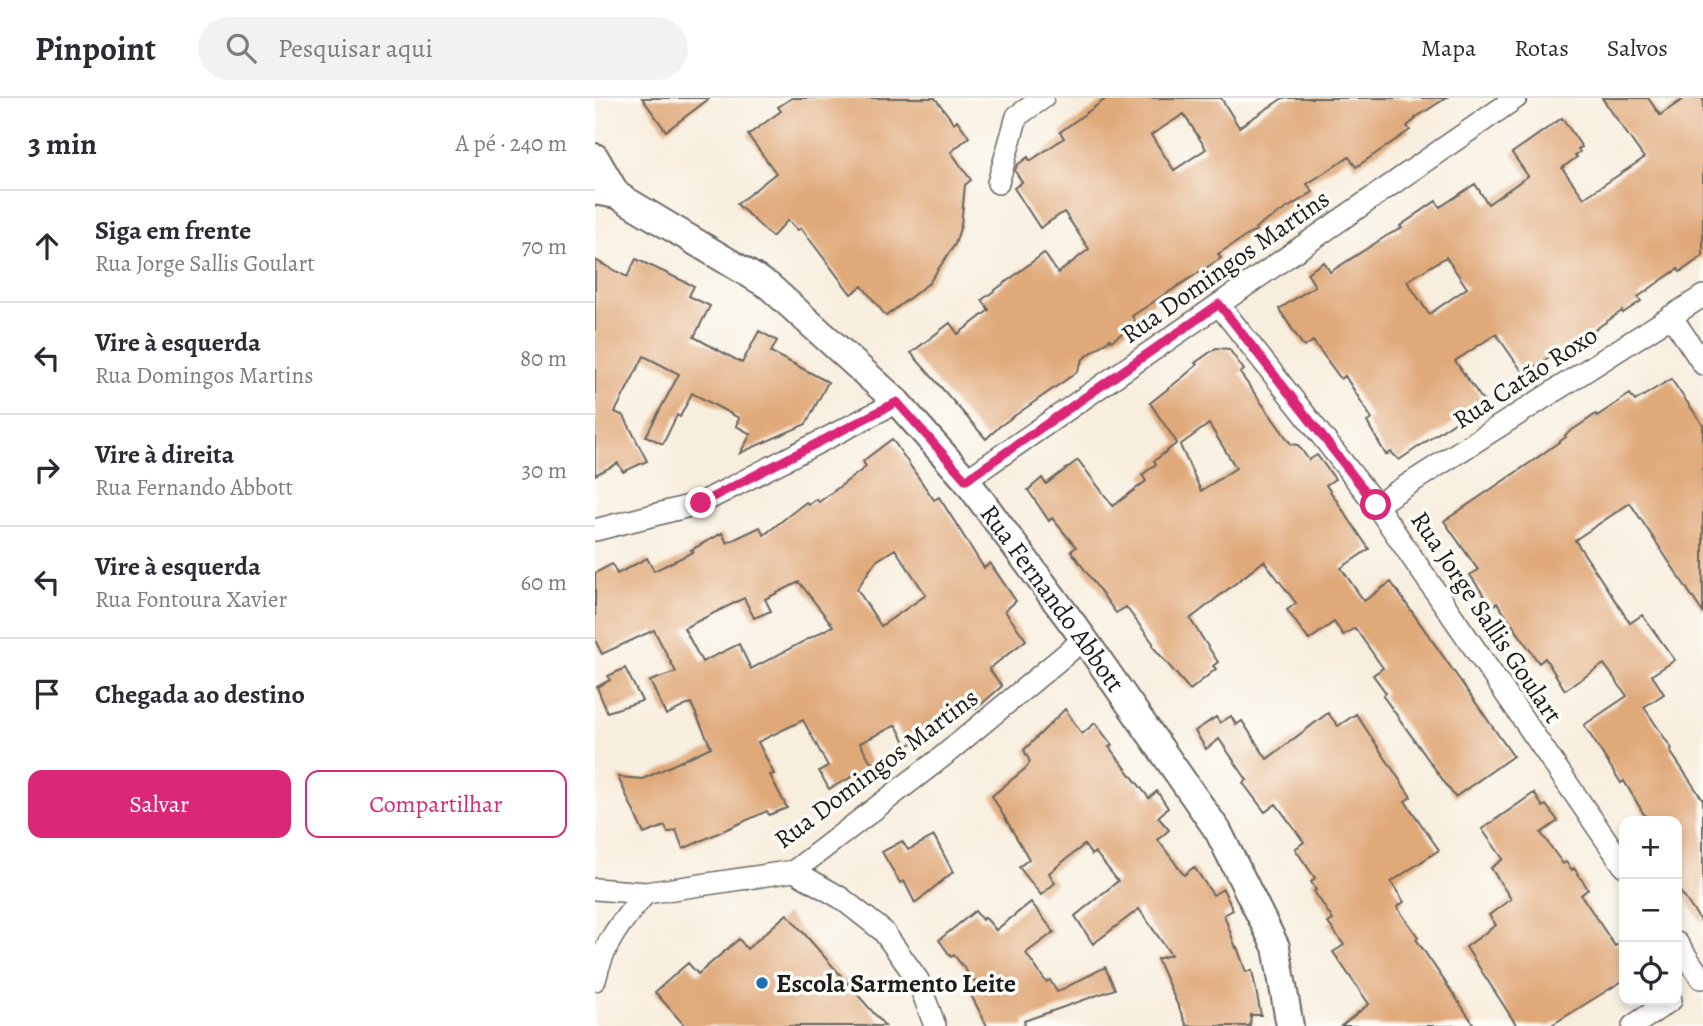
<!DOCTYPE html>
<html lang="pt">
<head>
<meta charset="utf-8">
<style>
  :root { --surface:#fff; --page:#f2f2f3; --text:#2b2b33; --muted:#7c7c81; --line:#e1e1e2; --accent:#db2777 }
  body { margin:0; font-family:Alegreya,serif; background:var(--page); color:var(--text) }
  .controls { position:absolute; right:21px; bottom:21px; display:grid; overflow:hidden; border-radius:14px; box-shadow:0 4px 10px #0003 }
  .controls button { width:63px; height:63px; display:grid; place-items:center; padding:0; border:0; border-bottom:2px solid var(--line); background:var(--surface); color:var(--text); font:35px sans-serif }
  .stop { position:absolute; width:21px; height:21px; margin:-16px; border:5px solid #db2777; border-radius:50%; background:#fff }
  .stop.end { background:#db2777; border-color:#fff; box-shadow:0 2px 7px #0008 }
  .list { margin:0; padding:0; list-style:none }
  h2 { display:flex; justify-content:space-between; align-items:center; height:91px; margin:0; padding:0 28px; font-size:30px }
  h2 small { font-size:23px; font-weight:400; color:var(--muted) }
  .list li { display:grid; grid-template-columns:46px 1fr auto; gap:21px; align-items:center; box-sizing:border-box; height:112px; padding:0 28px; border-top:2px solid var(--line) }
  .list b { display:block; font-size:26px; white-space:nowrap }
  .list p { margin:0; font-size:23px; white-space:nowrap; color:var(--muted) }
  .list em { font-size:23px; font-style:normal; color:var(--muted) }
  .actions { display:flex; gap:14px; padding:21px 28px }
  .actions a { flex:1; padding:16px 0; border:2px solid var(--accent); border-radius:14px; text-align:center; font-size:24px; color:var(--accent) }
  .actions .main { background:var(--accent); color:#fff }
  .icon { flex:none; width:38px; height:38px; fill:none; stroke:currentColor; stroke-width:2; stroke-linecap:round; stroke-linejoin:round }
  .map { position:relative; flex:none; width:1108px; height:928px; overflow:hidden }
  header { display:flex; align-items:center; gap:42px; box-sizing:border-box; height:98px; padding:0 35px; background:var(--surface); border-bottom:2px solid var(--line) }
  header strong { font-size:33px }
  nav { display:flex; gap:38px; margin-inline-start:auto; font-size:24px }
  .search { width:490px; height:63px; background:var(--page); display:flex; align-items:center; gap:18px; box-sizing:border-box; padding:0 24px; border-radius:38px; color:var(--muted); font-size:26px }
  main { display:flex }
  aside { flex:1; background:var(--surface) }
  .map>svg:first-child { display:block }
  .building { fill:#e0a979; fill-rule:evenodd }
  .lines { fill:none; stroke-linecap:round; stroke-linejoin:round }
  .minor-casing { stroke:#696660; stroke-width:24 }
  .tertiary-casing { stroke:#696660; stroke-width:30 }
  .minor { stroke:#fff; stroke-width:21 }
  .tertiary { stroke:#fff; stroke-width:26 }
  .route { stroke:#db2777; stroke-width:9 }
  .poi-dot { fill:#1f6fb2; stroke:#fdfcf7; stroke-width:2.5 }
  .labels { text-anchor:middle; stroke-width:7; stroke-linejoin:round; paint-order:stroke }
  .street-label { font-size:26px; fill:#1c1c1c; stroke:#fdfcf7 }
  .poi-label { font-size:26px; font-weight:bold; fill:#1c1c1c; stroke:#fdfcf7; text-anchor:start }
</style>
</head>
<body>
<header>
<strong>Pinpoint</strong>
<div class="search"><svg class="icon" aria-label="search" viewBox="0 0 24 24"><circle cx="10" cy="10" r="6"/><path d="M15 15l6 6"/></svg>Pesquisar aqui</div>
<nav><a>Mapa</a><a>Rotas</a><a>Salvos</a></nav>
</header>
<main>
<aside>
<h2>3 min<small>A pé · 240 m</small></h2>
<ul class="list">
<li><svg class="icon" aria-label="ahead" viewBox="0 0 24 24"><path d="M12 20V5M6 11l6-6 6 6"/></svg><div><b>Siga em frente</b><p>Rua Jorge Sallis Goulart</p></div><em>70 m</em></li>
<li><svg class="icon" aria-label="left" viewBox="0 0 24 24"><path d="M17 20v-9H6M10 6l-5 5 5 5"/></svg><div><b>Vire à esquerda</b><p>Rua Domingos Martins</p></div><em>80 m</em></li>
<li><svg class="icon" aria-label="right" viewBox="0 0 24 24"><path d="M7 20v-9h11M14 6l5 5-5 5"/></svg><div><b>Vire à direita</b><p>Rua Fernando Abbott</p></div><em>30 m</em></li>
<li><svg class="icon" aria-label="left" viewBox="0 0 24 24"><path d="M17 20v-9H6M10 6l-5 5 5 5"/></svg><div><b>Vire à esquerda</b><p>Rua Fontoura Xavier</p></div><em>60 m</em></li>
<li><svg class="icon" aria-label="arrive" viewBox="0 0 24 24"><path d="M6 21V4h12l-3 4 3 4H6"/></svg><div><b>Chegada ao destino</b></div></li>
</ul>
<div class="actions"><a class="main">Salvar</a><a>Compartilhar</a></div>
</aside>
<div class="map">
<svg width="1108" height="928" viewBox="0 0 1108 928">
  <rect width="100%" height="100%" fill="#fdfcf7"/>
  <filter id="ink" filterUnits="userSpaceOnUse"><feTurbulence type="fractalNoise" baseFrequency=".0143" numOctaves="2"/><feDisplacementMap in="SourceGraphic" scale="14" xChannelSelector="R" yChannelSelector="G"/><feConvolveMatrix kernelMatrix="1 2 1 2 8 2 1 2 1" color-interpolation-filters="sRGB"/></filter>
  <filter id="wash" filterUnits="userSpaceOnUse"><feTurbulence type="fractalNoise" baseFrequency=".00686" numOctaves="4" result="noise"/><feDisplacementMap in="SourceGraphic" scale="28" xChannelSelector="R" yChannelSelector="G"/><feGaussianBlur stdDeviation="1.57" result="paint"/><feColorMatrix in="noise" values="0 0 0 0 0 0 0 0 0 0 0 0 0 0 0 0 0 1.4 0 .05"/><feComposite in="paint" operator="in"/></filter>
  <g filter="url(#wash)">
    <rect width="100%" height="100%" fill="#f8eede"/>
    <g id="blocks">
      <path class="building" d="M47 0H115L71 33Z
        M197 0H340L359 25 362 22 374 39 356 54 376 82 370 87 366 127 360 146 334 185 291 218 267 188 256 196 206 130 203 132 193 122 177 139 142 106 181 75 153 37 186 13 183 9Z
        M512 0H626L644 29 688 0H851L820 20 821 21 812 28 815 32 761 69 754 59 712 86 718 94 660 130 661 132 623 156 626 160 537 218 542 226 516 243 515 241 488 261 482 274 405 328 391 341 316 255 355 225 363 236 394 212 387 202 449 155 463 175 494 151 469 114 445 130 419 90 427 84 420 73 422 67 433 59 435 63 469 40 465 34ZM589 16 611 51 579 72 556 37Z
        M1007 0H1053L1065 17 1090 0H1108V158L1085 174 1083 171 1061 186 1043 199 1046 203 1028 215 1027 213 976 248 962 254 929 276 901 236 860 263 889 304 804 362 796 354 791 357 772 324 777 321 750 278 746 281 718 243 709 249 684 211 720 188 712 175 729 164 735 174 793 137 807 130 805 128 841 103 845 109 880 86 893 106 933 78 917 55 967 20 987 49 983 51 985 54 980 57 982 59 967 70 989 100 1049 60ZM851 159 872 190 834 216 812 183Z
        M41 161 99 188 94 198 115 208 99 239 147 265 164 233 182 243 176 254 233 284 211 326 145 355 156 336 141 328 144 320 97 295 85 319 82 317 68 346 51 338 84 276 49 258 20 314 29 318 52 363 28 374 23 365 0 377V162L32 179Z
        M621 250 634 251 649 272 645 275 696 346 703 347 714 362 722 357 740 381 731 387 774 451 746 470 769 503 796 484 918 658 860 699 788 598 791 595 778 577 788 570 760 530 748 537 739 524 714 542 692 512 701 505 669 463 595 521 623 564 618 568 621 571 595 592 558 549V545L531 509 521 515 476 453 481 449 457 420 454 423 433 392 447 380 451 386 483 362 518 408 551 383 547 377 561 366 559 363 582 345 555 305 588 279 602 267 600 265ZM614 326 641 370 606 393 585 347Z
        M1076 281 1108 327V515L1035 405 980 442 1035 525 1047 517 1080 562 1057 577 1069 596 1049 609 1077 651 1075 653 1108 702V826L1082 789V723H1053L1029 683 1026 685 989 627 1032 598 1009 566 970 592 950 560 944 565 902 505 897 509 875 477 883 472 849 423 939 362 971 339 970 337 1001 316 1002 318 1035 296 1040 303Z
        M297 341 339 402 344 399 389 470 395 465 421 503 410 513 431 542 394 571 407 588 381 611 375 602 332 634 334 636 312 648 301 627 265 645 278 668 234 691 224 673 233 668 208 622 163 644 179 676 175 677 192 710 174 717 172 713 88 751 81 732 73 735 70 728 49 736 23 679 48 681 116 649 96 605 71 617 55 583 81 574 59 532 7 556 0 542V475L17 466 22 476 52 460 59 473 98 454 96 452 127 435 132 445 165 429 169 437 211 404 214 407 221 401 224 404 271 369 268 363ZM300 451 331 497 286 528 262 491 281 463ZM204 484 238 528 156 571 144 546 107 564 89 530 149 500 159 520 176 513 170 501Z
        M30 570 47 603 12 614 2 589 15 582 13 578Z
        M470 611 487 636 500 625 517 647 514 649 554 700 562 693 573 710 563 719 574 732 563 742 589 777 599 769 618 797 628 791 638 812 629 817 641 850 642 849 651 874 657 872 666 917H656L655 928H592L562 861 576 857 544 811 498 846 480 818 523 783 500 754 497 757 489 747 454 775 460 785 446 797 424 769 434 761 397 698 431 670 435 664 429 652Z
        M733 615 743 628 761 616 816 699 810 703 844 752 796 784 809 804 802 809 823 839 821 841 880 928H746L774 906 738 854 749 847 733 825 738 822 719 793 721 792 716 784 720 780 700 751 709 744 681 706 670 714 648 685 652 682 624 641 611 651 600 633 621 619 625 625 636 618 641 627 647 623 672 661Z
        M939 695 948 709 951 707 963 723 946 735 968 766 971 764 977 772 979 770 993 791 986 797 1020 848 1029 842V882L955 928H922L871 849 901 827 894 817 916 801 896 770 908 761 887 731Z
        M339 738 358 774 320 805 309 783 305 785 287 754 307 743 313 752Z
        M436 804 459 834 431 855 451 884 455 882 462 894 510 869 520 891 429 923 430 928H392L376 897 386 892 359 857 356 859 344 842 380 813 387 822 390 819 401 832Z
        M192 816 290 928H90L60 894 93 865 103 876 144 841 152 851Z"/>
    </g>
  </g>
  <g filter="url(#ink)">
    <use href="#blocks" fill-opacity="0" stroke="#696660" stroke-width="2"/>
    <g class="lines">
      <defs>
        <path id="minor" d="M403 85 422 18 448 0
          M624 207 781 407 1029 768
          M1076 218 1108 266
          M371 382 921 0
          M781 407 1108 198
          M0 432 106 405 302 304
          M199 773 246 800 288 833 323 882 340 928
          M0 791 51 795 199 773 347 659 489 541
          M1082 845 1106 880
          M0 882C9 844 26 824 51 795
          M1038 928 1076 902"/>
        <g id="tertiary">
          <path d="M0 59 22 97"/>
          <path id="s1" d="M0 93 22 97 174 188 302 304 371 382 489 541 623 733 681 849 695 928"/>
        </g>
      </defs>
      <use href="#minor" class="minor-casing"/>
      <use href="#tertiary" class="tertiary-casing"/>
      <use href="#minor" class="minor"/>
      <use href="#tertiary" class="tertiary"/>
    </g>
  </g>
  <g class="lines" filter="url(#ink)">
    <path class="route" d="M106 405 302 304 371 382 624 206 781 407"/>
  </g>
  <circle class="poi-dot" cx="167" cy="885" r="7"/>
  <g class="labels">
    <g class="street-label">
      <text transform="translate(630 168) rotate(-35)" y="9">Rua Domingos Martins</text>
      <text transform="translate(930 279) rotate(-33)" y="9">Rua Catão Roxo</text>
      <text dy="9" stroke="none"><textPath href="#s1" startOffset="623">Rua Fernando Abbott</textPath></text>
      <text transform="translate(892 519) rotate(56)" y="9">Rua Jorge Sallis Goulart</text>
      <text transform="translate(281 670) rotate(-37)" y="9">Rua Domingos Martins</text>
    </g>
    <g class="poi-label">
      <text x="181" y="894">Escola Sarmento Leite</text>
    </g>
  </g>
</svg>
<div class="controls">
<button>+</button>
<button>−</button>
<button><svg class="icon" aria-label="locate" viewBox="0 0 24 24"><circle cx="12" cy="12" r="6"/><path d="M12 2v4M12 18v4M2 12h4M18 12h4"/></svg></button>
</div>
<div class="stop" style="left:781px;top:407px"></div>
<div class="stop end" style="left:106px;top:405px"></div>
</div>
</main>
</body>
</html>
